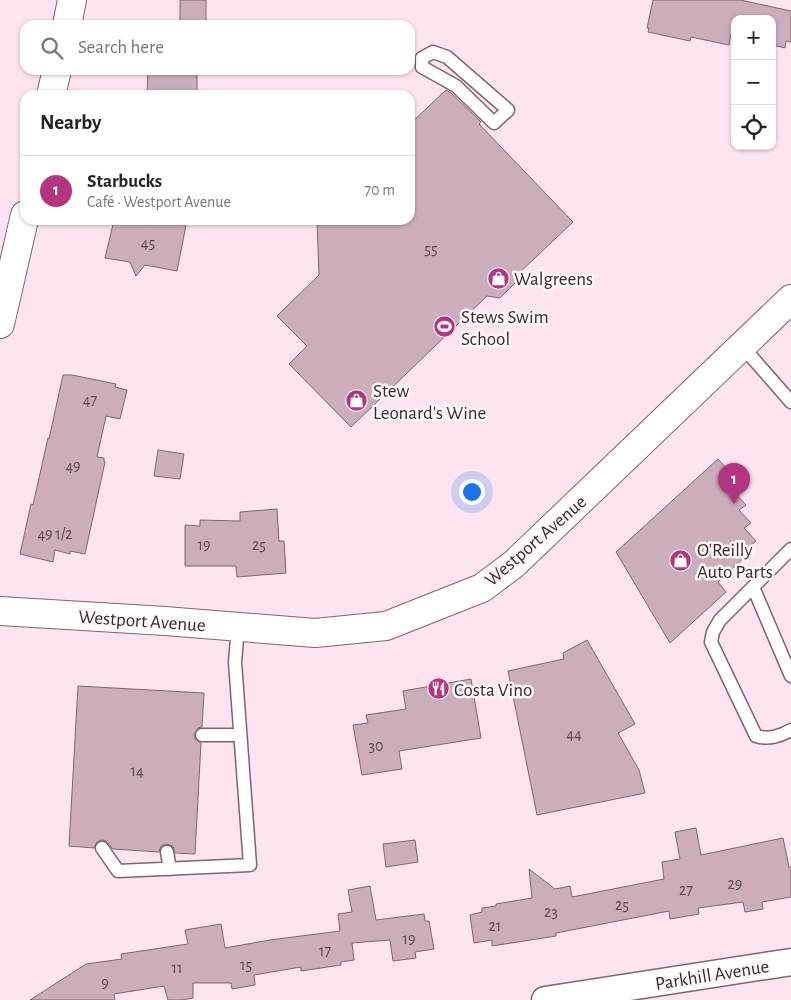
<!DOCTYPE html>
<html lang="en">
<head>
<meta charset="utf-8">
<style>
  :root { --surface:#fff; --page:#f6f6f6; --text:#222; --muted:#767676; --line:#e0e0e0; --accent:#b43480 }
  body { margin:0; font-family:"Alegreya Sans",sans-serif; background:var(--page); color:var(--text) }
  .controls { position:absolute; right:15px; top:15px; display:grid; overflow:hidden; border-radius:10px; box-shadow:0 1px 4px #0004 }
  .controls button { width:45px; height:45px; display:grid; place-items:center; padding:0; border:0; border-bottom:1px solid var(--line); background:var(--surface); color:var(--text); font:25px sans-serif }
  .you { position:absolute; left:471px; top:491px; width:18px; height:18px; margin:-12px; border:4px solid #fff; border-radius:50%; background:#1a73e8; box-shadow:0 0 0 8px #1a73e833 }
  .badge { display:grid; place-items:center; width:32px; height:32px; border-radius:50%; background:var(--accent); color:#fff; font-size:16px; font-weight:700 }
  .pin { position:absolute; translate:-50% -41px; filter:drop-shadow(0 1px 2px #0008) }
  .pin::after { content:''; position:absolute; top:26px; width:18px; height:15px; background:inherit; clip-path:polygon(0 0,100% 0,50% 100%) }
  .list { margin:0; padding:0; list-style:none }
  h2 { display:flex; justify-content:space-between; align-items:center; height:65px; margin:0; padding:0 20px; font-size:21px }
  h2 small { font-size:16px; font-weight:400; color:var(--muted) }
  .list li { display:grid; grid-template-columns:32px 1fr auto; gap:15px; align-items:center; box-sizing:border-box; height:70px; padding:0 20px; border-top:1px solid var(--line) }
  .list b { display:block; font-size:19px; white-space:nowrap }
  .list p { margin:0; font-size:16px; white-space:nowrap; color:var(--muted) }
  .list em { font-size:16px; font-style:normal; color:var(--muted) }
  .icon { flex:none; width:28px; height:28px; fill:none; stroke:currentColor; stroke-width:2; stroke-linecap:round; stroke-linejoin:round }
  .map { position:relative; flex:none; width:791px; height:1000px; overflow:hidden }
  .search { position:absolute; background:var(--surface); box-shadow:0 1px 4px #0004; left:20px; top:20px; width:395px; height:55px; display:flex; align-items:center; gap:12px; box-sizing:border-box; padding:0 18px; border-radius:15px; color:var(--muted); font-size:19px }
  .panel { position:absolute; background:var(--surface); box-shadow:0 1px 4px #0004; left:20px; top:90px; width:395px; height:135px; border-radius:15px }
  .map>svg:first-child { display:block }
  .building { fill:#cbadbb; stroke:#806572 }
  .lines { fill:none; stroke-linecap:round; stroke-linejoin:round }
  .lane-casing { stroke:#7f6471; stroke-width:15 }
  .street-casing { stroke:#7f6471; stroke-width:29 }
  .secondary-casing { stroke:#7f6471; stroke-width:30 }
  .primary-casing { stroke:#7f6471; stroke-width:30 }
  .lane { stroke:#fff; stroke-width:12 }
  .street { stroke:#fff; stroke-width:26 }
  .secondary { stroke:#fff; stroke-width:28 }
  .primary { stroke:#fff; stroke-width:28 }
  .labels { text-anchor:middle; stroke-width:5; stroke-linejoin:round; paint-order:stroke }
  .number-label { font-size:16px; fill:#5a4b52 }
  .poi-label { font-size:19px; fill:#352a2f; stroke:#fef7fa; text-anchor:start }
  .street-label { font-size:19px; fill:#352a2f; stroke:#fef7fa }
</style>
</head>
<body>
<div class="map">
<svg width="791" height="1000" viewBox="0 0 791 1000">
  <rect width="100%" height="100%" fill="#fde4f0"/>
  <path class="building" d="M180 0H206V25H180Z
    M653 0H740L791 11V42L786 41 785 48 772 45V19H735V35L731 34 729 45 691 37 690 41 648 32 649 28H647Z
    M148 70H197V95H147Z
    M446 90 451 93 481 122 479 124 573 222 517 275V281L500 298 487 296 351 427 289 364 307 346 277 316 319 275 317 220H410V124Z
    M114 220H124L150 225 151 220H187L177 271 145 265 136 276 130 262 105 258Z
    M63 375H72L116 384 115 387 127 390 120 419 106 416 97 457 104 458V461L105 462 85 554 70 551V554L55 550 53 562 20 554 31 504 33 505 48 438 49 439Z
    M158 450 184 454 180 479 154 476Z
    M718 459 741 485 734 492 746 505 739 510 751 523 744 528 756 541 749 547 752 550 718 582 726 592 670 643 616 552Z
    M277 509 279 541H284L286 573 237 577 236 566H185V525L200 526V520L240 521V512Z
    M587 640 635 724 618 733 639 770 645 793 537 815 508 671 564 659 563 653Z
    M471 679 481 738 399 751 402 769 362 775 353 725 368 723 366 715 406 709 403 691Z
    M78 686 204 693 202 727 198 728 194 735 195 739 201 743 195 854 175 853 173 846 166 844 161 846 159 852 113 849 106 841 102 840 97 842 94 848 69 846Z
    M696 828 701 855 783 838 789 867H791V897L762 902 763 909 745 912 743 902 698 908 699 914 670 919 669 911 556 933V936L492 946V940L474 943 470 915 482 912V908L496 906V904L532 898 529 869 555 889 570 886 572 897 664 879 662 862 680 859 675 832Z
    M415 840 418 862 386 867 383 844Z
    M370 886 376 920 424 914 425 921H429L434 949 415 952 416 958 393 961 390 940 352 943 354 960 341 962V965L301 971V967L254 975 255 985 232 989 231 983H193V998L182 1000H168L164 986 114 994 115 1000H30L86 964 122 959 121 954 188 944 185 930 221 924 225 948 270 940 340 931 338 914 352 912 348 890Z"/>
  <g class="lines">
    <defs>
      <path id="lane" d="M433 52 447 57 508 110 494 123 456 86 422 67V58Z
        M742 346 791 402
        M791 549 720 620 713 632 711 642 756 736C769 740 780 736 791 730
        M753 587 791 676
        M202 735H240
        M102 848 118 871 250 865 235 662 238 627
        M167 852 170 869"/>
      <path id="street" d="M545 1000 791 962"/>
      <path id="secondary" d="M67 25 72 0
        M51 95 57 70
        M0 324 25 215"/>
      <path id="primary" d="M0 611 165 621 315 633 386 626 482 588 514 564 791 299"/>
    </defs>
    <use href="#lane" class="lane-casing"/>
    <use href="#street" class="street-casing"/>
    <use href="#secondary" class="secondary-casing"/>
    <use href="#primary" class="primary-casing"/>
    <use href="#lane" class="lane"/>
    <use href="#street" class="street"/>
    <use href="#secondary" class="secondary"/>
    <use href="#primary" class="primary"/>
  </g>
  <defs>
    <symbol id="shop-disc" viewBox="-11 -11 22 22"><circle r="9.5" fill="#b43480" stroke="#fef7fa"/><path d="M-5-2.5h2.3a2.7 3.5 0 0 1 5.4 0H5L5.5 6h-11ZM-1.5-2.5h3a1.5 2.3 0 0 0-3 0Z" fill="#fff"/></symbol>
    <symbol id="stadium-disc" viewBox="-11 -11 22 22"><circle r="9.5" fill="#b43480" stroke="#fef7fa"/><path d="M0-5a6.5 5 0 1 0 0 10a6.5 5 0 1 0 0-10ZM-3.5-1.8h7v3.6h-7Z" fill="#fff"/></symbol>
    <symbol id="restaurant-disc" viewBox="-11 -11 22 22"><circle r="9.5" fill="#b43480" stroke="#fef7fa"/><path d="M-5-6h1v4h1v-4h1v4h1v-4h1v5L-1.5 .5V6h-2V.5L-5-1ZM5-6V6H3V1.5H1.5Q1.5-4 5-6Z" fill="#fff"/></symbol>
  </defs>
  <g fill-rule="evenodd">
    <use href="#shop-disc" x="486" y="266" width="25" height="25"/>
    <use href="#stadium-disc" x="432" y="314" width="25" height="25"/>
    <use href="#shop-disc" x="344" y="388" width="25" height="25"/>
    <use href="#shop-disc" x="668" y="548" width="25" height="25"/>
    <use href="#restaurant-disc" x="426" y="676" width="25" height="25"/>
  </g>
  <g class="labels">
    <g class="number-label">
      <text x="148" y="248">45</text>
      <text x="431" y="254">55</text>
      <text x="90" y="405">47</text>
      <text x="73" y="471">49</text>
      <text x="55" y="539">49 1/2</text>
      <text x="204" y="550">19</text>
      <text x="259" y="550">25</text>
      <text x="574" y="739">44</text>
      <text x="376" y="751">30</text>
      <text x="137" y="776">14</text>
      <text x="735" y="889">29</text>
      <text x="686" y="895">27</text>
      <text x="622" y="910">25</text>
      <text x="551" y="917">23</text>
      <text x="495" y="931">21</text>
      <text x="409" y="944">19</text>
      <text x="325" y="956">17</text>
      <text x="246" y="970">15</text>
      <text x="177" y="973">11</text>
      <text x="105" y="988">9</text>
    </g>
    <g class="poi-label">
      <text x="514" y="285">Walgreens</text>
      <text x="461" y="323">Stews Swim<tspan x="461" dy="22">School</tspan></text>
      <text x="373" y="397">Stew<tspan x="373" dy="22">Leonard's Wine</tspan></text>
      <text x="697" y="556">O'Reilly<tspan x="697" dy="22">Auto Parts</tspan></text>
      <text x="454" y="696">Costa Vino</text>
    </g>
    <g class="street-label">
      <text transform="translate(535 540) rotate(-41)" y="7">Westport Avenue</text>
      <text transform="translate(142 620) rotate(4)" y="7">Westport Avenue</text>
      <text transform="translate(712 974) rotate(-9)" y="7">Parkhill Avenue</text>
    </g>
  </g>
</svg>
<div class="controls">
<button>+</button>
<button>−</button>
<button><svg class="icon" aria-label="locate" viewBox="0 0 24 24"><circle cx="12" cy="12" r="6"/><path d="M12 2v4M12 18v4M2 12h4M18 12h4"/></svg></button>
</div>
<div class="you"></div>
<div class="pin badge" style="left:734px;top:504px">1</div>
<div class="search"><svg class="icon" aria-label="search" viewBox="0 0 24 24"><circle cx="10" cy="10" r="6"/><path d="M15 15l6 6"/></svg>Search here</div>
<section class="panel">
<h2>Nearby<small></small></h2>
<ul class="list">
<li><span class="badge">1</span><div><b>Starbucks</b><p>Café · Westport Avenue</p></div><em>70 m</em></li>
</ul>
</section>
</div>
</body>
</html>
